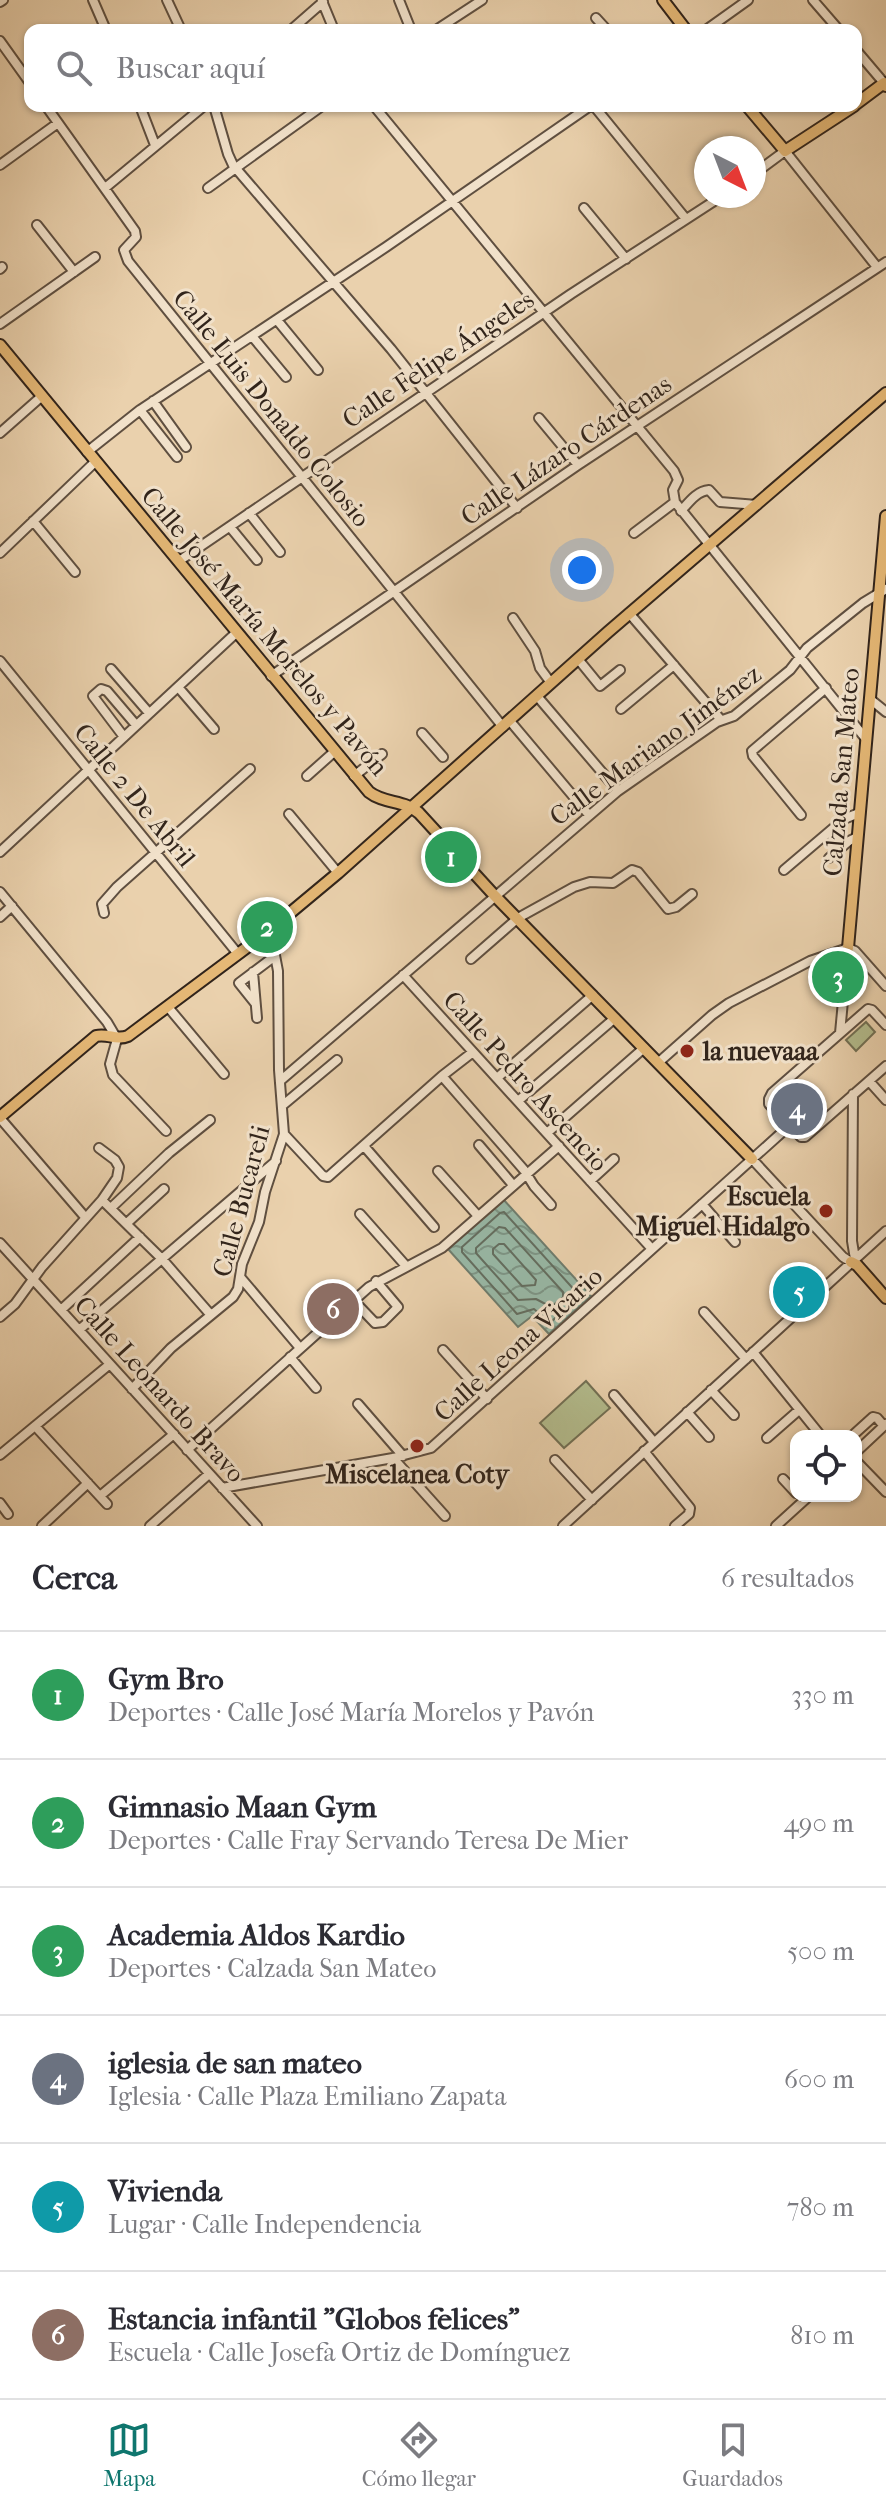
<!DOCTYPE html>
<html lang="es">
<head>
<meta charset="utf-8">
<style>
  :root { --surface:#fff; --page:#f7f7f7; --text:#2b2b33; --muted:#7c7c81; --line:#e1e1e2; --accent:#0f766e }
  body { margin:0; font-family:"IM FELL French Canon",serif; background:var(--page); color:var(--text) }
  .controls { position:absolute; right:24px; bottom:24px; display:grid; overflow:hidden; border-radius:16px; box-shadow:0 2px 6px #0004 }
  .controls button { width:72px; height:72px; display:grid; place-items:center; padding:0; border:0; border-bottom:2px solid var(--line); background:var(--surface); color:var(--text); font:40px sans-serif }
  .compass { position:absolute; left:694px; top:136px; width:72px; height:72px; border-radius:50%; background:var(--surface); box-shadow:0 2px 6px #0004; rotate:138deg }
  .you { position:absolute; left:582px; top:570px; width:28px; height:28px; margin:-20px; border:6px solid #fff; border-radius:50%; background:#1a73e8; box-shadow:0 0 0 12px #1a73e833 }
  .badge { display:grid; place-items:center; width:52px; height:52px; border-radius:50%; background:var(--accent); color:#fff; font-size:26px; font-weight:700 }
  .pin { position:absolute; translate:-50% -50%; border:4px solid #fff; box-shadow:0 2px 8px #0006 }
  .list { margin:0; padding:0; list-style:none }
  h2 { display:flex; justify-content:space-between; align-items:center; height:104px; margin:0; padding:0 32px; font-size:34px }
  h2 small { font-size:26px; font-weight:400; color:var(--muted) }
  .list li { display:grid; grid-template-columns:52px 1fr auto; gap:24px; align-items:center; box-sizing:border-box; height:128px; padding:0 32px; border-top:2px solid var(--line) }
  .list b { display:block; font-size:30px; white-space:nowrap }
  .list p { margin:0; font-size:26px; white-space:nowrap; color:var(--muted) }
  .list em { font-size:26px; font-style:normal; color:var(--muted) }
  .icon { flex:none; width:44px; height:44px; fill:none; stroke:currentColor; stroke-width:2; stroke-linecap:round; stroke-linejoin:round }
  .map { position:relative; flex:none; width:886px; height:1526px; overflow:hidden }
  .search { position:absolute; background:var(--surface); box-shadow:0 2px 6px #0004; left:24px; right:24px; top:24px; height:88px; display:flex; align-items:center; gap:20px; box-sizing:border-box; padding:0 28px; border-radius:16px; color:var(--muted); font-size:30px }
  .sheet { height:872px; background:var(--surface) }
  nav { display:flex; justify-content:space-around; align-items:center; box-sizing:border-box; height:112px; border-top:2px solid var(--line); background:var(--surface); font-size:22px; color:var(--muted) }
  nav a { display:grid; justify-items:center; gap:4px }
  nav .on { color:var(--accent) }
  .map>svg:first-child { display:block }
  .park { fill:#b3bc8d; stroke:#727054; stroke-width:2 }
  .water { fill:url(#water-waves); stroke:#6f7d6e; stroke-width:2 }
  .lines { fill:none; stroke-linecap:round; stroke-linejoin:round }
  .shore { stroke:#646e60; stroke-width:2 }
  .minor-casing { stroke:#5f4f40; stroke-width:12 }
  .major-casing { stroke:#31241b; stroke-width:14 }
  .minor { stroke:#f1e1ca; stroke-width:8 }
  .major { stroke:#e5b876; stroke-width:10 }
  .poi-dot { fill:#8f2418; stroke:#f1e1ca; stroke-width:3 }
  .labels { text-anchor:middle; stroke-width:6; stroke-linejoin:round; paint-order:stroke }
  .street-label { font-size:26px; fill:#31241b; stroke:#f1e1ca }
  .poi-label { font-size:26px; font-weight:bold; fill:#31241b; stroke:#f1e1ca; text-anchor:start }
</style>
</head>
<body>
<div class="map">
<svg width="886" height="1526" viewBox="0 0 886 1526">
  <defs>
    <pattern id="water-waves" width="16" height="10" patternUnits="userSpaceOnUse" patternTransform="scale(2)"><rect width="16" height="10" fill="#98b8a6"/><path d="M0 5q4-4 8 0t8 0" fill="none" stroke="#7d9586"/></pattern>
  </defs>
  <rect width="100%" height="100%" fill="#ead1ad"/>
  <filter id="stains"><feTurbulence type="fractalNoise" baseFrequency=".0025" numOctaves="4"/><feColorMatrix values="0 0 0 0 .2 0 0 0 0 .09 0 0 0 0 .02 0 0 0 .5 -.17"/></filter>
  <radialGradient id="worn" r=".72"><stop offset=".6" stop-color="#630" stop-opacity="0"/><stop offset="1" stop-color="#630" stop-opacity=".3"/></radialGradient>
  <path class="park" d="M866 1022 875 1032 856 1051 846 1040Z
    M586 1381 610 1408 564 1448 540 1423Z"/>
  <path class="water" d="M503 1199 591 1296 549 1334 532 1316 518 1327 448 1249Z"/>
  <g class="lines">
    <path class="shore" d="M504 1212 578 1294 577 1298 552 1321H548L534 1309 517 1314 462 1252V1247L500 1213Z
      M499 1227 505 1228 563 1292V1297L551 1307 536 1299 518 1300 476 1253V1248Z
      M499 1244H504L536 1280 535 1285 522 1286 493 1254V1249Z"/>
    <defs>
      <path id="minor" d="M93 0 106 30
        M167 0 181 30
        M399 0 411 30
        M813 0 839 30
        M322 1 334 30
        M0 2 3 0
        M596 18 607 30
        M291 30 323 2
        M436 30 482 0
        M706 30 748 0
        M0 41 30 83
        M856 50 884 83
        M46 106 135 231 136 237 124 250 128 261 503 727
        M140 106 155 145
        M214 106 228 154 233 165 391 349 517 508
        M374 106 674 471 678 480 673 490 675 502 866 739
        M594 106 686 219
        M0 165 58 123
        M754 174 785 151 877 267
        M105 188 204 106
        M208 188 322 106
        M584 208 626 259
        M37 225 74 272
        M0 269 2 267
        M277 320 318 370
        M0 324 95 257
        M252 336 286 377
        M153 401 186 447
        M140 410 177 457
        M539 418 578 465
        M0 433 42 396
        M87 452 140 410 386 247 590 106
        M681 511C689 502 697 491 709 490L720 502 757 505
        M249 513 280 552
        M33 521 75 572
        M230 527 257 560
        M634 533 675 502
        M0 553 95 462
        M179 561 571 294 722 196
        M629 613 721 720
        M513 618 535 651 540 668 551 683
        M578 659 600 686 620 670
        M0 661 238 954
        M111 669 149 713
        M271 676 578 465 886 262
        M178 687 214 729
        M537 696 618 791
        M870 699 886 712
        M621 709 674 665
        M510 721 589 815
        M422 733 443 757
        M124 737 93 696 101 689 107 691 136 725
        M307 776 334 752
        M354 776 382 754
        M289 814 338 873
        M801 815 753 756 752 751 826 688
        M0 852 236 633
        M829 858 849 841 857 837
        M784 870 844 819 859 813
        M0 892 107 1022 117 1039 110 1064 113 1075 166 1131
        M104 913 102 904 117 887 250 769
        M0 917 12 906
        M848 948 855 951 886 986
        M471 959 518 918 574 887 590 882 613 883 632 870 638 872 668 909 676 907 692 894
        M253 972 257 1018
        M403 975 652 1249
        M255 1003 239 983 275 956
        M168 1007 224 1074
        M886 1025 872 1010 868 1009 772 1093 769 1099V1104L801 1137H805L886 1066
        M840 1033 848 948
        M659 1062 712 1015 729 1003 810 961 848 948
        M442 1076 524 1170 534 1186 551 1205
        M497 1078 593 995
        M280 1081 618 791 717 722 734 716 790 670 807 648 863 603 886 589
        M869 1081 886 1100
        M853 1094 852 1241 855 1259
        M518 1101 615 1018
        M283 1105 337 1060
        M0 1118 85 1217
        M547 1133 644 1048
        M284 1134 323 1176 328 1177 442 1076 473 1052
        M479 1145 513 1185
        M364 1146 434 1227
        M752 1159 843 1257 851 1262
        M438 1171 478 1216
        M590 1181 614 1159
        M102 1200 162 1259 210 1314
        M702 1204 735 1242
        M112 1207 169 1153 210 1120
        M360 1214 406 1266
        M127 1223 164 1189
        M0 1243 257 1526
        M241 1278 300 1348
        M353 1300 375 1323 383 1322 398 1307 376 1281
        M61 1310 140 1237
        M704 1312 746 1359
        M0 1317 15 1304 42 1267 102 1200 117 1178 119 1167 115 1160 99 1148
        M79 1330 276 1161
        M443 1350 487 1399
        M753 1352 821 1436
        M290 1357 316 1388
        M132 1389 171 1348 233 1297 238 1289 242 1264 259 1222 265 1192 284 1134 279 1070 278 971 274 950 266 933
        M711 1390 734 1415
        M614 1395 654 1442
        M358 1404 403 1456
        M687 1412 709 1437
        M35 1426 107 1504
        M852 1436 873 1417 877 1418 884 1426
        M767 1438 799 1410
        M187 1450 369 1287 442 1248 559 1146
        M644 1451 690 1508 689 1514 675 1526
        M856 1452 886 1424
        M0 1455 110 1364
        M393 1458 445 1516
        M555 1460 592 1500
        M856 1461 886 1492
        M783 1479 796 1493
        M222 1488 393 1458 431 1448 789 1126
        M100 1496 174 1434
        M0 1503 8 1514
        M42 1526 88 1483
        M150 1526 209 1474
        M563 1526 886 1231
        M776 1526 809 1496"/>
      <path id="major" d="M663 0 686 30
        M856 104 884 83 886 86
        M747 106 785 151 854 106
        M0 345 369 792C384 804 405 800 419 813L494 895 752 1159
        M848 948 886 516
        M0 1117 96 1036C108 1033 116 1041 128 1036L266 933 338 873 608 632 886 393
        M851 1262 857 1265 886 1298"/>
    </defs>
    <use href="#minor" class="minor-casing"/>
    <use href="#major" class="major-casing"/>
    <use href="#minor" class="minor"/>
    <use href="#major" class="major"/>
  </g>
  <g class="poi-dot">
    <circle cx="687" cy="1051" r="8"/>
    <circle cx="826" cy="1211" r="8"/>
    <circle cx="417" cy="1446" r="8"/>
  </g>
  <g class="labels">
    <g class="street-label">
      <text transform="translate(438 359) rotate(-34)" y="9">Calle Felipe Ángeles</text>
      <text transform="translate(272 408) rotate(51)" y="9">Calle Luis Donaldo Colosio</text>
      <text transform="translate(566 450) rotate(-34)" y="9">Calle Lázaro Cárdenas</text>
      <text transform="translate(265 631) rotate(50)" y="9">Calle José María Morelos y Pavón</text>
      <text transform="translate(655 745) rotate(-36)" y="9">Calle Mariano Jiménez</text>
      <text transform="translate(841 772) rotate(-85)" y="9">Calzada San Mateo</text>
      <text transform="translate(135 795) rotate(51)" y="9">Calle 2 De Abril</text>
      <text transform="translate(526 1081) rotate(48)" y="9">Calle Pedro Ascencio</text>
      <text transform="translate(241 1201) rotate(-75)" y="9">Calle Bucareli</text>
      <text transform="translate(518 1344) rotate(-42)" y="9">Calle Leona Vicario</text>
      <text transform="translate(160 1389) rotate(48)" y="9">Calle Leonardo Bravo</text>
    </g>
    <g class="poi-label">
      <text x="703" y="1060">la nuevaaa</text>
      <text x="810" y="1205" text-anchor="end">Escuela<tspan x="810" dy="30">Miguel Hidalgo</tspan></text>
      <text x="417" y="1483" text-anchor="middle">Miscelanea Coty</text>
    </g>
  </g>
  <rect width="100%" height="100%" filter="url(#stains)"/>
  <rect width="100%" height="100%" fill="url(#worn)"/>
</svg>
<div class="controls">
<button><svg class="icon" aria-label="locate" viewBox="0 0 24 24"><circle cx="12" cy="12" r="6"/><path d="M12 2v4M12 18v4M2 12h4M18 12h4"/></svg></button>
</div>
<svg class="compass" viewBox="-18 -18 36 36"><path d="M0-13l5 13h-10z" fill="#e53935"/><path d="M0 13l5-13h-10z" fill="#7c7c81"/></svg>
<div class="you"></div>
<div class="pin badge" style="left:451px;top:857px;background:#2e9e5b">1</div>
<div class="pin badge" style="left:267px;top:927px;background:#2e9e5b">2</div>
<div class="pin badge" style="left:838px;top:977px;background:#2e9e5b">3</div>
<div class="pin badge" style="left:797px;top:1109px;background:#6b7280">4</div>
<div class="pin badge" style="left:799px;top:1292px;background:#0f9aa8">5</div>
<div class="pin badge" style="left:333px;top:1309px;background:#8d6e63">6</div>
<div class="search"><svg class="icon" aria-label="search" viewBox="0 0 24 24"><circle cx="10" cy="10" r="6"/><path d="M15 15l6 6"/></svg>Buscar aquí</div>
</div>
<section class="sheet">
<h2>Cerca<small>6 resultados</small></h2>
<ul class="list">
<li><span class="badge" style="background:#2e9e5b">1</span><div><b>Gym Bro</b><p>Deportes · Calle José María Morelos y Pavón</p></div><em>330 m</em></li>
<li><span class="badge" style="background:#2e9e5b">2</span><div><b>Gimnasio Maan Gym</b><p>Deportes · Calle Fray Servando Teresa De Mier</p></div><em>490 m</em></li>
<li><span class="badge" style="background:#2e9e5b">3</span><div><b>Academia Aldos Kardio</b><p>Deportes · Calzada San Mateo</p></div><em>500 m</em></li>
<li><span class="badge" style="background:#6b7280">4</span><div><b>iglesia de san mateo</b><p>Iglesia · Calle Plaza Emiliano Zapata</p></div><em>600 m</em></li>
<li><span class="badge" style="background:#0f9aa8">5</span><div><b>Vivienda</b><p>Lugar · Calle Independencia</p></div><em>780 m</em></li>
<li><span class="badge" style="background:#8d6e63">6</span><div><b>Estancia infantil &quot;Globos felices&quot;</b><p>Escuela · Calle Josefa Ortiz de Domínguez</p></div><em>810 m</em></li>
</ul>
</section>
<nav>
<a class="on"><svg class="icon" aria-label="map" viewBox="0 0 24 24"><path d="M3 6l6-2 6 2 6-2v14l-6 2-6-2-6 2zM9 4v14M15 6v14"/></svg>Mapa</a>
<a><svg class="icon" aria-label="directions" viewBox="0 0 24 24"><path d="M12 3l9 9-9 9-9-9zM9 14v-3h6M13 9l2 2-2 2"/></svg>Cómo llegar</a>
<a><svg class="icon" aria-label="saved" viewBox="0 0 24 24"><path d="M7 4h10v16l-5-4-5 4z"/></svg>Guardados</a>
</nav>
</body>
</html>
